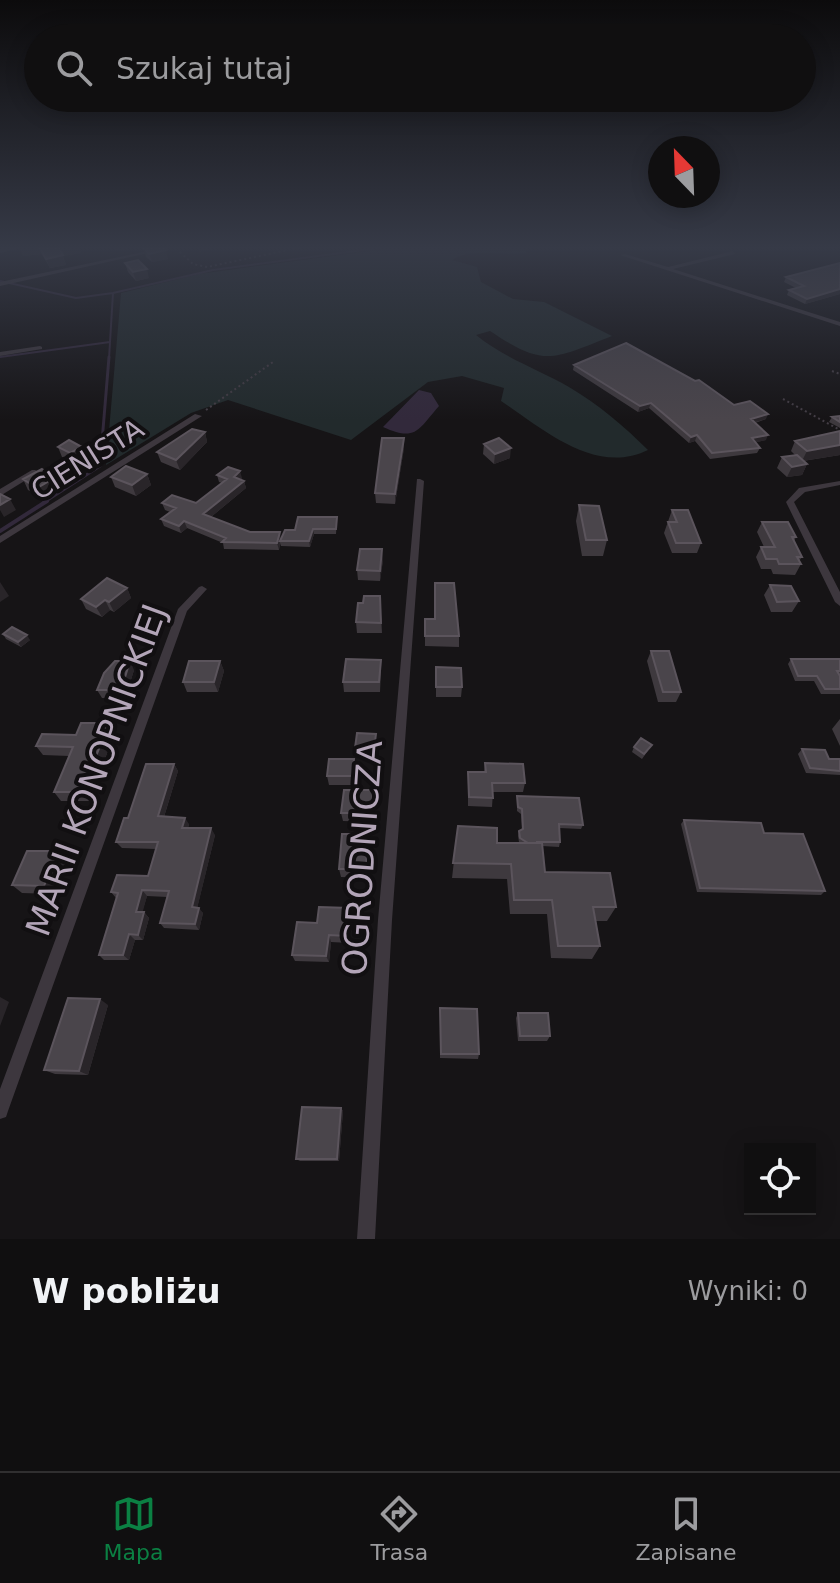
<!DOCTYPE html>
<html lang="pl">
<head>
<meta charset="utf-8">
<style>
  :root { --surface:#100f10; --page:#191819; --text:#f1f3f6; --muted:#9c9c9f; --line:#302f30; --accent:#0b8043 }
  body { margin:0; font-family:"DejaVu Sans",sans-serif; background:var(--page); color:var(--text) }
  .controls { position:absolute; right:24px; bottom:24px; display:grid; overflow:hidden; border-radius:0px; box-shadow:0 4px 20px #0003 }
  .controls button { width:72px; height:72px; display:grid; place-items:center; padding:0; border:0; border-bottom:2px solid var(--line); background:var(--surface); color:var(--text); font:40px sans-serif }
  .compass { position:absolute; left:648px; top:136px; width:72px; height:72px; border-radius:50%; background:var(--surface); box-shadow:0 4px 20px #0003; rotate:337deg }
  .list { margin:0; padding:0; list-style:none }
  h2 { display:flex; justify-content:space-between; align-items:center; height:104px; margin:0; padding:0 32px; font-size:34px }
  h2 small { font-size:26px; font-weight:400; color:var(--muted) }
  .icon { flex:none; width:44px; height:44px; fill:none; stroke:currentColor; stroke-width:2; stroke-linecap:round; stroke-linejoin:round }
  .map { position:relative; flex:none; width:840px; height:1239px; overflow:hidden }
  .search { position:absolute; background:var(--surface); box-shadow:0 4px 20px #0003; left:24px; right:24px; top:24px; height:88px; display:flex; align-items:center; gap:20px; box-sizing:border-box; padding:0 28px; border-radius:44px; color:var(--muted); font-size:30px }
  .sheet { height:232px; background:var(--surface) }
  nav { display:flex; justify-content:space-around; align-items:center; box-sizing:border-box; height:112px; border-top:2px solid var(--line); background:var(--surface); font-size:22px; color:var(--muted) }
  nav a { display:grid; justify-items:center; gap:4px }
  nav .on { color:var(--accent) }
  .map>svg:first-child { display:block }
  .green { fill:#222a2c }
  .water { fill:#32293b }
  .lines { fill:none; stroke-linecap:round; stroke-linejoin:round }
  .stream-far2 { stroke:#32293b; stroke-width:2 }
  .stream-far1 { stroke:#32293b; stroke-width:3 }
  .stream { stroke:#32293b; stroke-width:4 }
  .path { stroke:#433d45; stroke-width:2; stroke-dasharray:2 3; stroke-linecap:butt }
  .street { fill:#3d373e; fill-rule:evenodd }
  .wall { fill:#3e393e }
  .shaded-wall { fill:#292529 }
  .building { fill:#4a454b; stroke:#5b545c; stroke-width:2 }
  .labels { text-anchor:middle; stroke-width:8; stroke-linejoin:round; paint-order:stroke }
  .street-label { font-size:28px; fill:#b3a5b8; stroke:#110f11 }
  .near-street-label { font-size:34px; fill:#b3a5b8; stroke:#110f11 }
</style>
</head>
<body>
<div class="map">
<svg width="840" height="1239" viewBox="0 0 840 1239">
  <rect width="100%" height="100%" fill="#161416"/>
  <path class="green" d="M400 247H527L526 253C503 257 473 246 452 260L477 267 481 282 513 299 544 302 612 336C553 359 545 368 490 331L476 335C506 359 536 368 569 387 598 404 625 427 648 450 595 476 543 429 501 401L504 388 462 376 428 382 351 440 228 400 191 413 106 465 121 293 199 274Z"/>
  <path class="water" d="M419 390 431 393 439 406C418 430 416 442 383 427Z"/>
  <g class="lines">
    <path class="stream-far2" d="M0 281 76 298 113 293
      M0 357 110 342 113 293 213 270 386 247
      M109 359 110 342"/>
    <path class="stream-far1" d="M43 503 100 466 109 357"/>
    <path class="stream" d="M0 531 47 501"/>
    <path class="path" d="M180 252 193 264 207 267 303 247
      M832 371 840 374
      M783 399 840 430
      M206 410 273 362"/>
    <path class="street" d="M17 247H26L0 253V249Z
      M167 247H175L0 286V282Z
      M733 251 735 254 673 269 840 322V326L620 255 625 254 668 267Z
      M40 346 42 347V349L0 356V352Z
      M195 414 202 416 0 543V536Z
      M32 470H35L39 472 0 496V489Z
      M417 479H420L424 481 392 920 375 1239H357L378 920Z
      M840 481V485L805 492 794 502 840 592V606L835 602 786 502 799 488Z
      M202 586 207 589 187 611 8 1111 6 1117 0 1119V1089L178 609 199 587Z"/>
  </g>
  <path class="wall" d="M20 247H79L81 253 63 256 66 265 50 268 42 254 23 256Z
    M112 247H162L168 259 152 262 146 257 144 248 148 247 115 250Z
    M125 263 149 278 136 281 128 272Z
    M840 263V294L805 304 787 295 789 290 796 288 784 282 786 277Z
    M574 365 734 405 766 419 755 423 766 440 756 442 760 448 757 453 710 459 695 441 689 443 649 408 638 412 573 370Z
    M840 416V428L829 422 832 417Z
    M840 431V455L803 461 807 464 802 475 787 477 777 468 782 457 795 455 791 451 795 441Z
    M205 432 207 442 180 470 161 462 157 452Z
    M484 444 510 458 494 464 483 454Z
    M58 447H82L86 457 74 464 62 457Z
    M404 448 395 504 376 503 375 493Z
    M147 474 151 485 136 496 115 487 111 477Z
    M217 475 242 478 240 480 244 481 246 488 211 517 250 532 281 538 295 530 337 517 336 534H314L310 547 281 546 280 543 279 550 224 549 223 543 187 528 181 533 164 526 161 519 170 512 165 510 162 503H196L222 483 219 482Z
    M56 477 61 487 42 498 28 490 23 479Z
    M579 505 607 540 603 556H582L576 521Z
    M672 510 701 543 697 553H672L664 533Z
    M762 522 796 537 794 541 802 557 799 561 801 564 795 575 773 574 771 569H761L756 557 761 547H764L757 532Z
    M383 560 380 581 358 580 357 570Z
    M770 585 799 601 792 612H771L764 595Z
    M127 588 131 598 114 612 110 610 102 617 86 609 81 599Z
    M380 596 382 633H357L356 622 363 603Z
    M425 619 459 636V647L425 646Z
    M3 634 30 640 21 647 6 639Z
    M651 651 681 692 676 702H658L647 661Z
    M791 659H840V694H821L814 681H795L788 664Z
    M220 661 224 671 218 692H187L183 682Z
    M436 667 462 687 461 697H436Z
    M134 670 125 699 102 698 97 690Z
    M381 670 380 692H344L343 682Z
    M840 719V746L832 729Z
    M109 723 115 732 89 801H61L54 792 69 756 43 755 36 746 76 735Z
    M376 734 375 753 356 752 355 748Z
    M652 745 642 759 632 752 634 747Z
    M802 749 829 759H840V775L806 773 798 754Z
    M485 763 525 783 523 792H493L492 807 468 806V772H484Z
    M174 764 178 771 164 817 189 824 188 828 215 835 197 908 203 913 199 930 164 928 160 923 167 897 147 896 142 912H144L149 918 143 940H135L129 960H104L99 955 116 898 111 892 148 876 156 849 122 848 116 842 128 818Z
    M355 769 353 785H329L327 776Z
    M517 796 583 825 581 829 559 828 560 842 559 847 542 846 545 872 616 907 607 921H596L600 946 592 959 551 958 547 914H510L507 879 452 878 458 826 497 843H520L519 842 518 836 519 831 522 830 521 814 517 811Z
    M374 799 372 822 343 821 341 813Z
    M684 820 764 833 825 891 821 895 697 892 681 824Z
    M368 834 369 843 367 878 341 877 339 869Z
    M58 851 66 860 53 894 22 893 12 885Z
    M351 916 349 943 331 942 329 962 295 961 292 955 317 923Z
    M108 1005 88 1075 55 1074 44 1070Z
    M518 1013 550 1036 547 1041H518L516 1018Z
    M440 1014 479 1054 478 1059 440 1058Z
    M341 1108 343 1111 339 1161H300L296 1159Z"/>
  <path class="shaded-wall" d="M20 247H39L42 254 23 256Z
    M58 247H79L81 253 63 256 66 265 50 268 46 259Z
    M114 247H154L115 250Z
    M198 247H222L199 252Z
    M166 250 168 259 152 262 149 254Z
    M147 269 149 278 136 281 133 272Z
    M840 289V294L805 304 807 299Z
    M651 403 649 408 638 412 640 406Z
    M768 414 766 419 749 424 751 419Z
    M205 432 207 442 180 470 176 460Z
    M697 435 695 441 689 443 691 437Z
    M768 435 766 440 750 444 752 438Z
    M404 438V448L395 504V494Z
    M840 445V455L802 461 807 451Z
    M82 447 86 457 74 464 70 453Z
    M511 448 510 458 494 464 495 454Z
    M807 464 802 475 787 477 792 467Z
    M240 471 242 478 235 484 234 477Z
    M147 474 151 485 136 496 132 485Z
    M56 477 61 487 42 498 37 488Z
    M244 481 246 488 206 521 203 514Z
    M10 499 16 510 4 517 0 510V505Z
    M184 521 187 528 181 533 179 526Z
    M313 529 314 534 310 547 309 541Z
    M280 532 281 540 280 541 279 550 277 543Z
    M382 549 383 560 380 581V571Z
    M0 582 9 596 0 602Z
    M127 588 131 598 114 612 109 602Z
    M105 600 110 610 102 617 96 607Z
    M27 635 30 640 21 647 18 642Z
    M130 661 134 670 125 699 121 690Z
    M220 661 224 671 218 692 214 682Z
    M109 723 115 732 89 801 82 792Z
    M354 759 355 769 353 785 352 776Z
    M174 764 178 771 162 823 158 816Z
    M373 790 374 799 372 822 371 813Z
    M185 818 189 824 186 834 182 828Z
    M211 828 215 835 196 913 192 907Z
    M368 834 369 843 367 878 366 869Z
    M58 851 66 860 53 894 44 886Z
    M142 890 147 896 141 918 136 912Z
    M199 908 203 913 199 930 195 924Z
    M349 908 351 916 349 943 347 936Z
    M144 912 149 918 143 940 138 935Z
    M129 934 135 940 129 960 123 955Z
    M329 935 331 942 329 962 326 956Z
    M0 997 9 1002 0 1026Z
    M100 999 108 1005 88 1075 79 1071Z
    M341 1108 343 1111 339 1161 337 1159Z"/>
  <path class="building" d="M39 247H60H58L63 255 46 259Z
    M150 247H162L166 250 149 254 144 248Z
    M138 260 147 269 133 272 125 263Z
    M840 263V289L807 299 789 290 804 286 786 277Z
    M626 343 695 381 699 380 734 405 750 401 768 414 751 419 768 435 752 438 760 448 712 453 697 435 691 437 651 403 640 406 574 365Z
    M840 416V422L832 417Z
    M192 429 205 432 176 460 157 452Z
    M840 431V445L807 451 795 441Z
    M382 438H404L395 494 375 493Z
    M499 438 511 448 495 454 484 444Z
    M69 440 82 447 70 453 58 447Z
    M797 455 807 464 792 467 782 457Z
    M126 466 147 474 132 485 111 477Z
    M228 467 240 471 234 477 244 481 203 514 250 532H280L277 543 222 542 226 538 184 521 179 526 161 519 176 508 162 503 172 495 196 503 227 479 217 475Z
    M42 469 56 477 37 488 23 479Z
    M0 494 10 499 0 505Z
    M579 505 599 506 607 540H586Z
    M672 510H688L701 543H676L668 522H677Z
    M298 517H337L336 529H313L309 541H280L285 530H295Z
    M762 522H788L796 537H792L802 557H797L801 564H779L777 559H766L761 547H775Z
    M360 549H382L380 571 357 570Z
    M107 578 127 588 109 602 105 600 96 607 81 599Z
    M435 583H454L459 636H425V619H435Z
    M770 585 791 586 799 601 777 602Z
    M364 596H380L381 623 356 622 358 603H363Z
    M12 627 27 635 18 642 3 634Z
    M651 651H669L681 692H663Z
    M346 659 381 660 379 682H343Z
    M791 659H840V671H837L840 676V689H825L817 676H798Z
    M115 661H130L121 690H97L104 673Z
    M189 661H220L214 682H183Z
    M436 667 461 668 462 687H436Z
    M81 723H109L82 792H54L73 747 36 746 42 734 76 735Z
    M357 733 376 734 374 749 355 748Z
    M641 738 652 745 644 754 634 747Z
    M802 749 825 750 829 759H840V771L810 768Z
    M329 759H354L352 776H327Z
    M485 763 523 764 525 783H492L493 798 469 797 468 772H486Z
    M146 764H174L158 816 185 818 182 828H211L192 907 199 908 195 924 160 923 169 891 142 890 136 912H144L138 935 129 934 123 955H99L118 893 111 892 117 875 148 876 158 842H116L124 818H128Z
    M344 790H373L371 813H341Z
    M517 796 579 798 583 825 559 824 560 842H537V843H528L520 838 519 831 523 829 522 809 518 807Z
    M684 820 761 823 764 833 803 834 825 891 700 888Z
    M458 826 497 828V843H542L545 872 610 873 616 907H593L600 946H558L552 900H514L511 864 453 863Z
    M342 834H368L366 869H339Z
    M27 851H58L44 886 12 885Z
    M319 907 349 908 347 936 329 935 326 956 292 955 297 922 317 923Z
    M68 998 100 999 79 1071 44 1070Z
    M440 1008 477 1009 479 1054H441Z
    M518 1013H548L550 1036H520Z
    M302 1107 341 1108 337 1159H296Z"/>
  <linearGradient id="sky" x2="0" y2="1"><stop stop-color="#0c0b0c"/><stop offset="0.59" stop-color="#363a47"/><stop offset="1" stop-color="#363a47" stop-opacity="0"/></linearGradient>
  <rect width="840" height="420" fill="url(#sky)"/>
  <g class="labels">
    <g class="street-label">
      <text transform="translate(87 459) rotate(-32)" y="10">CIENISTA</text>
    </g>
    <g class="near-street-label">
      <text transform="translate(96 770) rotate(-70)" y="12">MARII KONOPNICKIEJ</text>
      <text transform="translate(362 858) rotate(-86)" y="12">OGRODNICZA</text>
    </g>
  </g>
</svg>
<div class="controls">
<button><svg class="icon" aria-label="locate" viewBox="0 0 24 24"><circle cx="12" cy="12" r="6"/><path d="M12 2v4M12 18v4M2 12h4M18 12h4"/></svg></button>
</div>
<svg class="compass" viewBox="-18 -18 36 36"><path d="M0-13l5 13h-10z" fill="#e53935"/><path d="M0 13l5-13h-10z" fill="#9c9c9f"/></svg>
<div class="search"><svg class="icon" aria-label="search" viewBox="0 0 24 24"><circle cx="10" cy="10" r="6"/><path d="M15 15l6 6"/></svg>Szukaj tutaj</div>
</div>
<section class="sheet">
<h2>W pobliżu<small>Wyniki: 0</small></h2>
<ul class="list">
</ul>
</section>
<nav>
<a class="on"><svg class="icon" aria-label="map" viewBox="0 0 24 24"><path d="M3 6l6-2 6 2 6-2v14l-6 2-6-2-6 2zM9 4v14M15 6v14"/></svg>Mapa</a>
<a><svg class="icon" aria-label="directions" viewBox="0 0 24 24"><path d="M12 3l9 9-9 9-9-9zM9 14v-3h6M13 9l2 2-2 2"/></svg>Trasa</a>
<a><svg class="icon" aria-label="saved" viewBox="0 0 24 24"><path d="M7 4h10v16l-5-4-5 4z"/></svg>Zapisane</a>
</nav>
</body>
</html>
